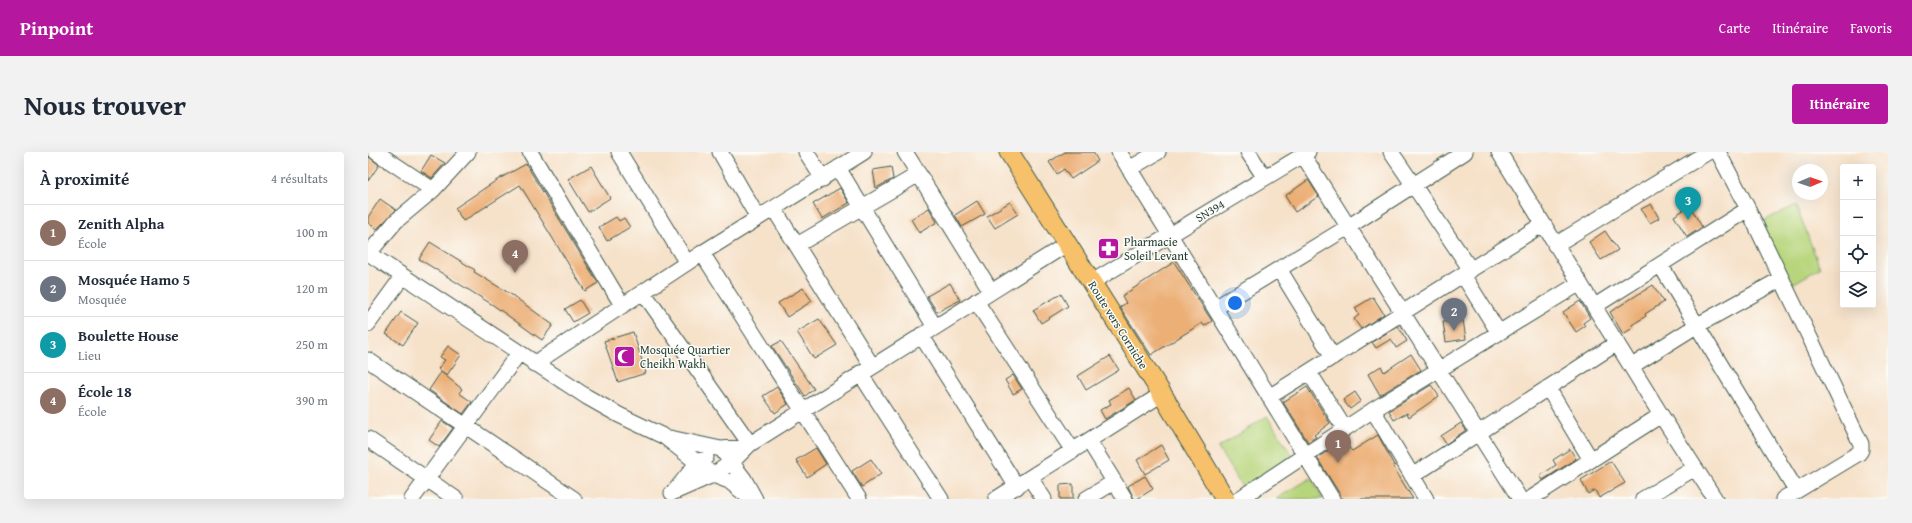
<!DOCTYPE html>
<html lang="fr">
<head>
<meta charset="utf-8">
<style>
  :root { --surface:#fff; --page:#f2f2f3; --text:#1f2937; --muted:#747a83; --line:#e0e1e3; --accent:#b5179e }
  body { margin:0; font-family:"Gentium Book Plus",serif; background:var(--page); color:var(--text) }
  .controls { position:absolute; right:12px; top:12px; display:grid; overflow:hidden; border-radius:4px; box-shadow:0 4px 16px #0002 }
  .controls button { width:36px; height:36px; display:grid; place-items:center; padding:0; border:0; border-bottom:1px solid var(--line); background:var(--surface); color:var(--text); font:20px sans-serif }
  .compass { position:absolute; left:1424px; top:12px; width:36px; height:36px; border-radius:50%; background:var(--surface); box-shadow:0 4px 16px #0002; rotate:88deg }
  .you { position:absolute; left:867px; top:151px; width:14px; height:14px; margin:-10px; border:3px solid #fff; border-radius:50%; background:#1a73e8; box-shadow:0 0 0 6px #1a73e833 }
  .badge { display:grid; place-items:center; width:26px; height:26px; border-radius:50%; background:var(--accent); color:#fff; font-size:13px; font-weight:700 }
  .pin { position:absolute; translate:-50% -33px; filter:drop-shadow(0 1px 2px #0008) }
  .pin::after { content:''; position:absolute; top:21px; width:14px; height:12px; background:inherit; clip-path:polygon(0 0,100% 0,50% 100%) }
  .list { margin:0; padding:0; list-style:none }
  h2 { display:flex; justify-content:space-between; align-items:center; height:52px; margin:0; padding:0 16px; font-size:17px }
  h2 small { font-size:13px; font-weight:400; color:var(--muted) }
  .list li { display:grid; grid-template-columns:26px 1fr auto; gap:12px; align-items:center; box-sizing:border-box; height:56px; padding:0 16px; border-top:1px solid var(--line) }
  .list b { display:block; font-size:15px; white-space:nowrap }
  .list p { margin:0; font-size:13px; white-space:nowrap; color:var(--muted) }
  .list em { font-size:13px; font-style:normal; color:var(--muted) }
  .icon { flex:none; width:22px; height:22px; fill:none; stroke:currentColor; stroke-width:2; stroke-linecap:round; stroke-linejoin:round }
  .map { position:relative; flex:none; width:1520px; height:347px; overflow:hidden; border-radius:4px }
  header { display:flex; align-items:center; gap:24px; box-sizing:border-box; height:56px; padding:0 20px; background:var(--accent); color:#fff }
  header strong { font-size:19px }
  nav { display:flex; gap:22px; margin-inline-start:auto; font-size:14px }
  .intro { display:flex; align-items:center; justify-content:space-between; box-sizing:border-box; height:96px; padding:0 24px }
  h1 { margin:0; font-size:28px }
  .button { padding:10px 18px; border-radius:4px; background:var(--accent); color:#fff; font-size:14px; font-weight:700 }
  main { display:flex; gap:24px; padding:0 24px }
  aside { flex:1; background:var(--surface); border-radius:4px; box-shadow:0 4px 16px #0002 }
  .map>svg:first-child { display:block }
  .green { fill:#b7d57c; stroke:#6b8958 }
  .building { fill:#ecaf76 }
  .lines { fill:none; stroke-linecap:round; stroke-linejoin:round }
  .minor-casing { stroke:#3f564a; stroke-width:17 }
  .major-casing { stroke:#3f564a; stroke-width:21 }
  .minor { stroke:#fff; stroke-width:15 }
  .major { stroke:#f6c16b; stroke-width:19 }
  .labels { text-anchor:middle; stroke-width:3; stroke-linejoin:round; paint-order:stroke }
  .street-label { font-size:12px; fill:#1f3d34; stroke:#fdfcf7 }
  .poi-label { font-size:12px; fill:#1f3d34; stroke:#fdfcf7; text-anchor:start }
</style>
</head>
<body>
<header>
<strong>Pinpoint</strong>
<nav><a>Carte</a><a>Itinéraire</a><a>Favoris</a></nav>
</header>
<div class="intro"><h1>Nous trouver</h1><a class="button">Itinéraire</a></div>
<main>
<aside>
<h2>À proximité<small>4 résultats</small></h2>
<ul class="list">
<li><span class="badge" style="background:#8d6e63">1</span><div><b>Zenith Alpha</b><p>École</p></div><em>100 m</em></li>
<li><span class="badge" style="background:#6b7280">2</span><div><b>Mosquée Hamo 5</b><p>Mosquée</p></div><em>120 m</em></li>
<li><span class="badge" style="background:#0f9aa8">3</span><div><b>Boulette House</b><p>Lieu</p></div><em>250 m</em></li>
<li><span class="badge" style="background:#8d6e63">4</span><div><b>École 18</b><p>École</p></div><em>390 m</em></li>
</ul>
</aside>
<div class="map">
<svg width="1520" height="347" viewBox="0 0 1520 347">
  <rect width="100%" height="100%" fill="#fdfcf7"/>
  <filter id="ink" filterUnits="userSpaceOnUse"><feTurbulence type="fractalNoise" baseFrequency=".025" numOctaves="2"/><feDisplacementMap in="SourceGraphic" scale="8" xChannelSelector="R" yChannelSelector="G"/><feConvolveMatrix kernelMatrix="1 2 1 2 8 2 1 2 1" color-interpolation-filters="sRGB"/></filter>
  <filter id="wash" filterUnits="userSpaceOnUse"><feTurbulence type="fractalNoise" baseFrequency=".012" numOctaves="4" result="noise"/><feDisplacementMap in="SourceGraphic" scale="16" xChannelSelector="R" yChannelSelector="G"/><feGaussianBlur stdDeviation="0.9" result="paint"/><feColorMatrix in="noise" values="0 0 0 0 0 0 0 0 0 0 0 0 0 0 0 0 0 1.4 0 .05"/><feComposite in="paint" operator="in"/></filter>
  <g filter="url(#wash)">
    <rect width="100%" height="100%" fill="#f6e1c9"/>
    <path class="green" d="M1428 53 1452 116 1421 134 1391 71Z
      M899 264 925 305 875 337 850 296Z
      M943 326 955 347H908Z"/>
    <g id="blocks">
      <path class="building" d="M697 0H725L730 9 703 27 696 17 689 22 681 10Z
        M63 3 77 11 64 26 53 19Z
        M0 4 11 13 0 29Z
        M158 12 230 131 217 139 152 33 95 69 87 56 129 28Z
        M223 14 242 46 220 60 200 27Z
        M523 15 525 27 508 36 505 18Z
        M940 28 951 44 927 60 917 44Z
        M472 36 481 51 454 67 445 52Z
        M12 47 28 58 9 77 0 71V65Z
        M609 49 617 62 594 75 587 63Z
        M642 50 650 62 627 76 619 64Z
        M1283 52 1291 66 1282 71 1273 57Z
        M1322 54 1334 75 1319 85 1306 64Z
        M561 56 569 70 551 81 543 67Z
        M248 65 251 69 256 66 262 75 239 89 231 75Z
        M1237 79 1250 98 1233 108 1221 90Z
        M62 90 107 118 106 120 144 143 185 173 174 188 125 153 51 107Z
        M806 110 844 169 836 174 834 171 783 203 752 155 758 151 754 144Z
        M582 131 592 148 569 160 559 144Z
        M1285 133 1296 150 1277 162 1278 164 1264 173 1265 176 1255 182 1242 160Z
        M435 136 444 149 419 165 410 151Z
        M693 142 700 154 673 171 665 158Z
        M1005 145 1016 162 993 177 986 167 991 163 987 156Z
        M212 148 220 161 205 170 197 157Z
        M1212 149 1222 166 1215 171 1217 174 1208 180 1195 160Z
        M33 160 50 171 35 193 18 182Z
        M451 167 469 193 446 207 429 180Z
        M1095 168 1098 187 1078 190 1075 170Z
        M1030 174 1039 189 1028 196 1023 187 1008 196 1004 190Z
        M265 180 278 221 250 230 236 189Z
        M413 189 446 237 437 244 404 194Z
        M80 194 93 203 79 223 70 217 77 208 72 205Z
        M1043 202 1053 218 1012 243 1000 222 1013 214 1016 220Z
        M742 204 751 218 718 238 710 224Z
        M73 220 94 237 91 241 104 250 95 262 61 238Z
        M645 223 654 237 645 242 637 228Z
        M1063 233 1071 244 1041 265 1039 261 1026 268 1021 259Z
        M409 235 420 252 407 261 395 244Z
        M939 235 962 271 946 283 948 285 940 290 915 250Z
        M761 236 768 248 737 267 732 258 743 252 741 248Z
        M987 240 993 249 982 257 975 248Z
        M74 269 85 276 71 295 61 288Z
        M1093 271 1098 278 1078 292 1073 284Z
        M1010 283 1027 315 1026 316 1045 347H975L949 306 975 289 984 299Z
        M793 293 801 308 777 322 769 308Z
        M448 296 458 312 439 325 428 308Z
        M1202 297 1208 307 1175 328 1172 324 1188 313 1185 308Z
        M503 307 513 322 494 335 484 319Z
        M1243 309 1257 331 1231 346 1227 338 1220 342 1213 328Z
        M777 324 785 337 769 347H766L760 334Z
        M705 332V347H692V333Z"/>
    </g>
  </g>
  <g filter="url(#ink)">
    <use href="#blocks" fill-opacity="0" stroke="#3f564a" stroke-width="1"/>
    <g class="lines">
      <defs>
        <path id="minor" d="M8 0 65 38
          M162 0 254 153
          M251 0 319 111
          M352 0 390 66
          M438 0 455 27
          M537 0 623 139
          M751 0 964 347
          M880 0 897 26
          M1023 0 1103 118
          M1131 0 1293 263 1347 347
          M1350 0 1380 57 1493 292V298L1491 301 1415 347
          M935 3 1152 347
          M470 16 567 175
          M761 17 790 0
          M406 57 504 214
          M429 93 551 22
          M1187 93 1340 0
          M0 101 219 245 251 263 297 285 345 323 361 329 383 347
          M1 101 28 69 65 38 100 0
          M334 101 491 347
          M1293 114 1428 338
          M911 117 965 205
          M1095 123 1131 181
          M724 130 940 0
          M275 140 382 292
          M608 149 705 299
          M1227 154 1380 57
          M847 156 980 75 1097 0
          M0 172 35 124
          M553 183 649 335
          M0 208 206 347
          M166 212 334 101 496 0
          M1264 214 1328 174 1413 127
          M941 220 977 277
          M492 221 573 347
          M1180 236 1223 308
          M901 245 1175 72
          M1005 258 1058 347
          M302 286 353 297 377 295
          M0 287 88 347
          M721 289 757 347
          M357 302 376 327 387 347
          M1044 324 1249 191
          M662 326 676 347
          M306 340 330 310 338 305
          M304 341 345 323 364 310 382 292 699 92
          M44 347 151 201
          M628 347 794 242
          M718 347 746 330
          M871 347 1005 258 1212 131
          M1162 347 1293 263
          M1275 347 1327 316"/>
        <path id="major" d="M641 0 794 242 857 347"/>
      </defs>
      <use href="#minor" class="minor-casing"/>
      <use href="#major" class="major-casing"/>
      <use href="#minor" class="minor"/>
      <use href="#major" class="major"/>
    </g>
  </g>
  <defs>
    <symbol id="pharmacy-square" viewBox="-11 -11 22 22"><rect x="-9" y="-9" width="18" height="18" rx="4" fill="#b5179e" stroke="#fdfcf7"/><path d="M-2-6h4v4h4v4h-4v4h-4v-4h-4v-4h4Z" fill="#fff"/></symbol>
    <symbol id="mosque-square" viewBox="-11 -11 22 22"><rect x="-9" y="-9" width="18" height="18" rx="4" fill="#b5179e" stroke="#fdfcf7"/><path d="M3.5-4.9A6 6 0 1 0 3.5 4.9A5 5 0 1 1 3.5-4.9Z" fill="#fff"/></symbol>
  </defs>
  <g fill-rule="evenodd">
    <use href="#pharmacy-square" x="728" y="84" width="25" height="25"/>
    <use href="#mosque-square" x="244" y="192" width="25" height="25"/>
  </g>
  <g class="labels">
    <g class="street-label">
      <text transform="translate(842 59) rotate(-31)" y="4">SN394</text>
      <text transform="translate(750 173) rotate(58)" y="4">Route vers Corniche</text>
    </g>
    <g class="poi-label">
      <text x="756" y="94">Pharmacie<tspan x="756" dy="14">Soleil Levant</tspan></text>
      <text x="272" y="202">Mosquée Quartier<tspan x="272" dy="14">Cheikh Wakh</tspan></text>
    </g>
  </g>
</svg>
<div class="controls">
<button>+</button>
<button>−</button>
<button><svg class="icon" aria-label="locate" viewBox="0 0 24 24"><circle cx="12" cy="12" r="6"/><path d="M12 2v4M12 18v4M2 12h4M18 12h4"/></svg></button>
<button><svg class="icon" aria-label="layers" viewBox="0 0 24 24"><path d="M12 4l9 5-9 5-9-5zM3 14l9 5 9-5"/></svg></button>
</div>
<svg class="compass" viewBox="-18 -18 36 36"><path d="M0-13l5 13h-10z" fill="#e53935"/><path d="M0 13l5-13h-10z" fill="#747a83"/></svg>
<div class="you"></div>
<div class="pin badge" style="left:970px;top:311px;background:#8d6e63">1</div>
<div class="pin badge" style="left:1086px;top:179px;background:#6b7280">2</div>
<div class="pin badge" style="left:1320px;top:68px;background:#0f9aa8">3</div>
<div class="pin badge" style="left:147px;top:121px;background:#8d6e63">4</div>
</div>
</main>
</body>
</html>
